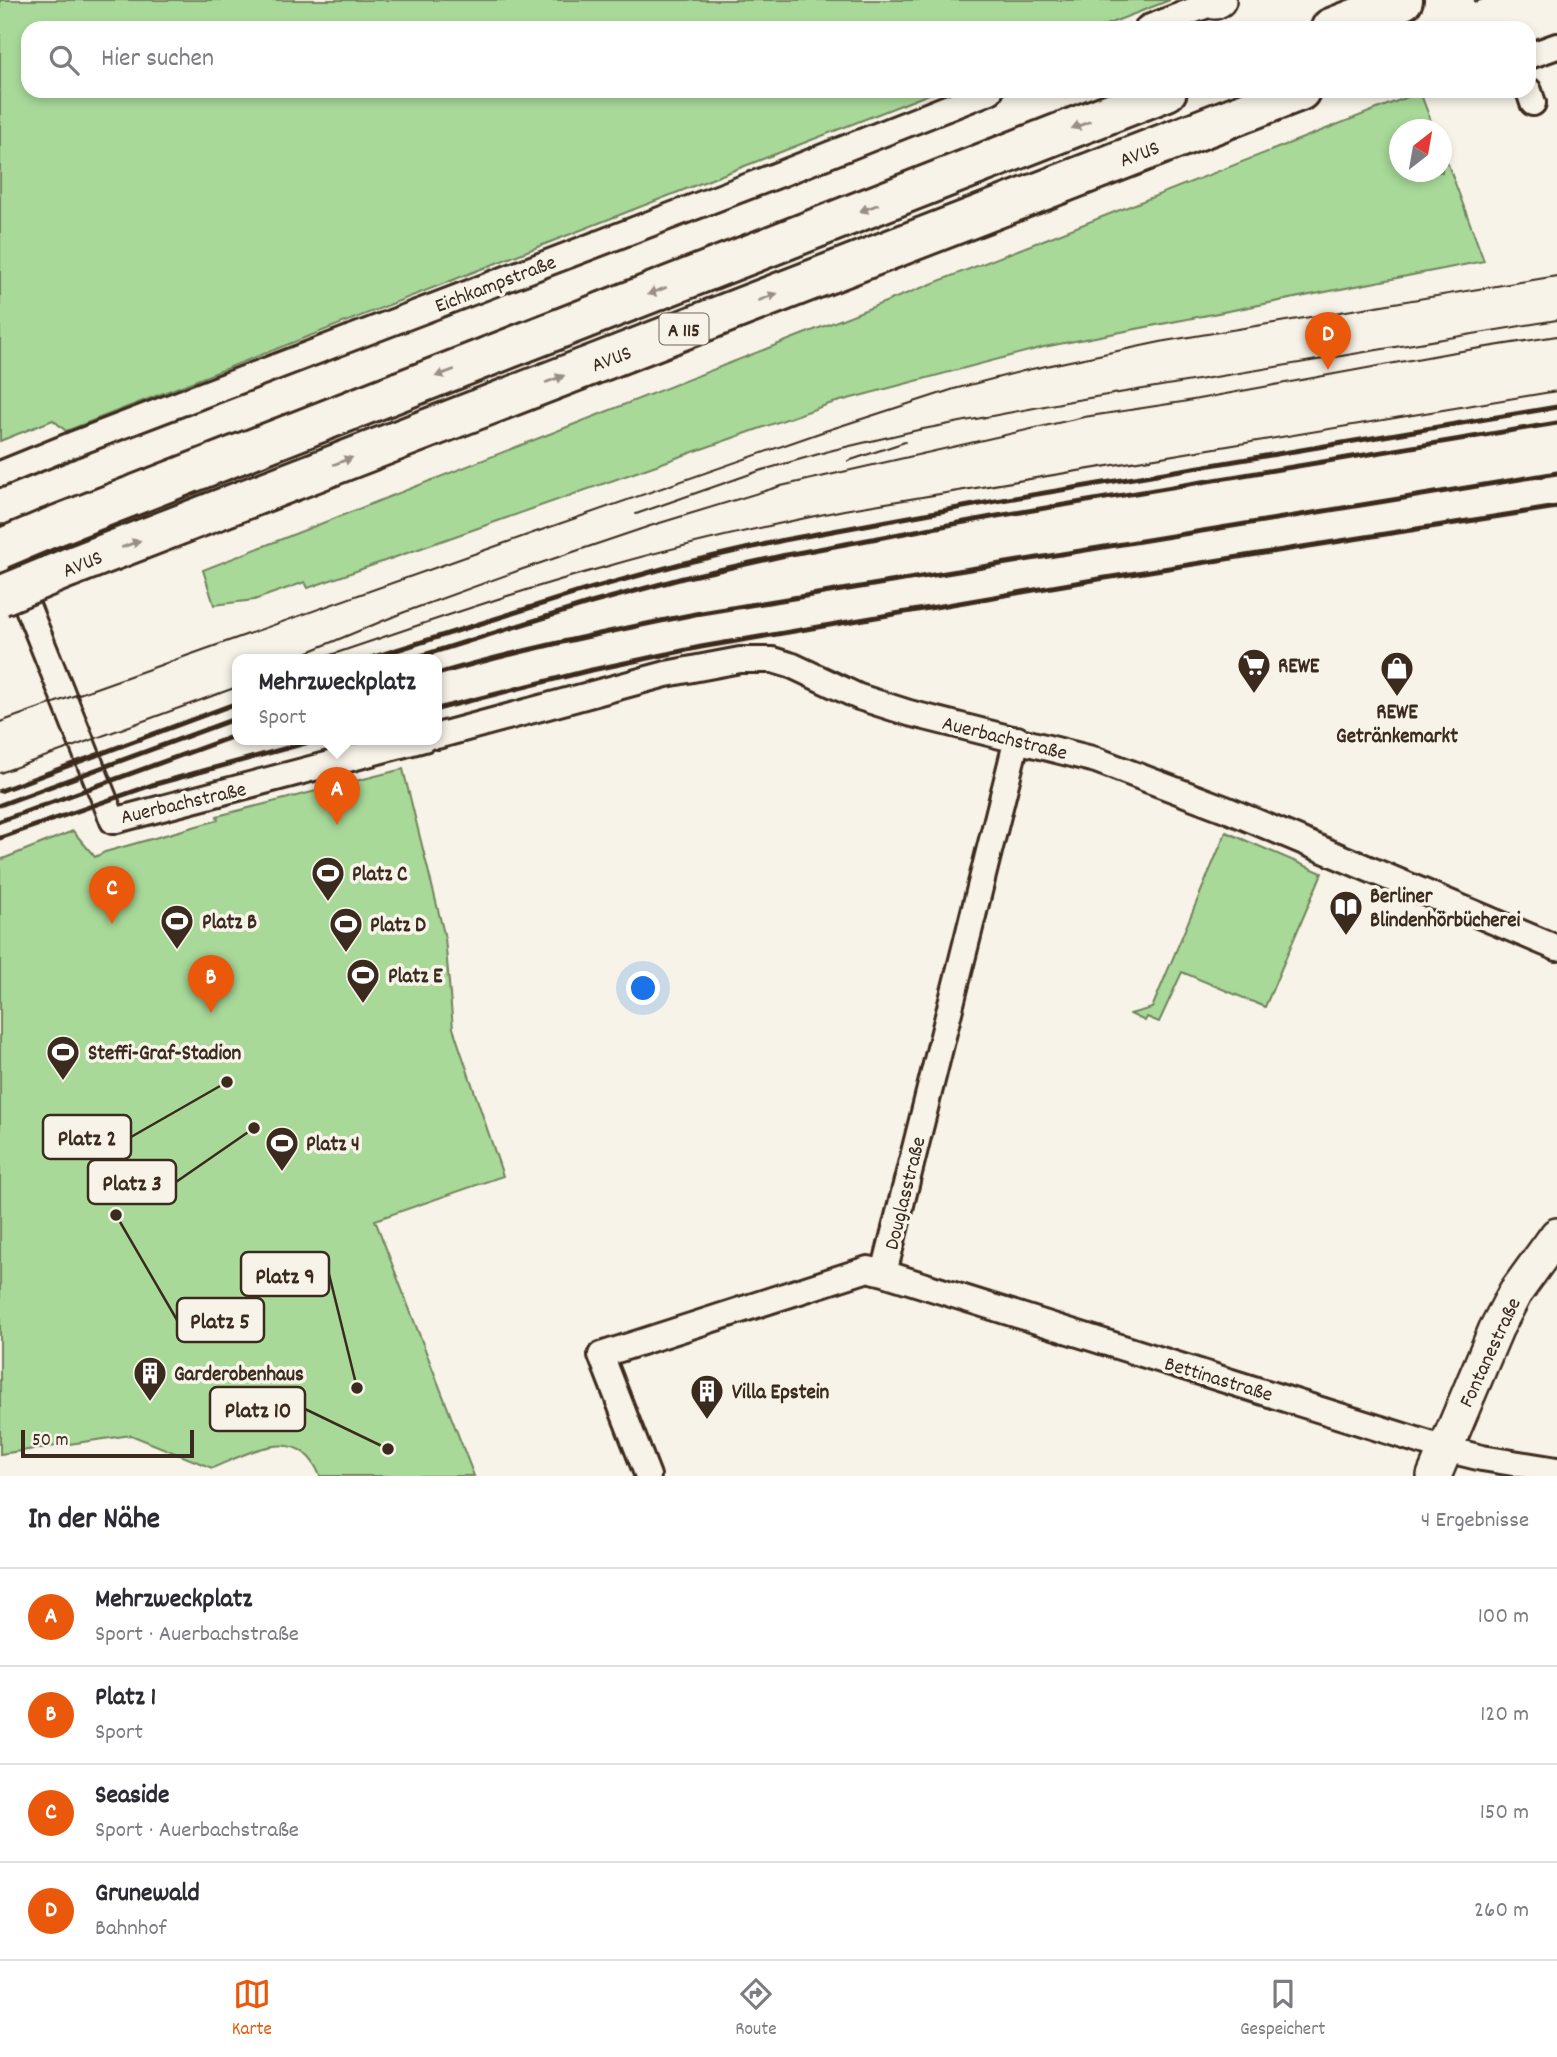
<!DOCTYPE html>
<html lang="de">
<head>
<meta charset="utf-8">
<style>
  :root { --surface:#fff; --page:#f2f2f3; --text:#2b2b33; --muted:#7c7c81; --line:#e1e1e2; --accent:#ea580c }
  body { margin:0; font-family:Dekko,sans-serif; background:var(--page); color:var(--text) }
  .compass { position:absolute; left:1389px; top:119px; width:63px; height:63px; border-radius:50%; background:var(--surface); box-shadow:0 4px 10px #0003; rotate:31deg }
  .scale { position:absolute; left:21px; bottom:18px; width:173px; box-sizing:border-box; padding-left:7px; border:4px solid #3b2a1e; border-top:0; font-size:19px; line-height:24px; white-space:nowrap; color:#3b2a1e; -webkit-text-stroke:5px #f7f3e8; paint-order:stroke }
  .you { position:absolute; left:644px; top:989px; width:24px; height:24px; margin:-18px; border:5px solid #fff; border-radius:50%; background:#1a73e8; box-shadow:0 0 0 10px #1a73e833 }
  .badge { display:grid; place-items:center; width:46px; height:46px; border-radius:50%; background:var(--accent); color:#fff; font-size:23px; font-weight:700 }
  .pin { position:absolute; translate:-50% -58px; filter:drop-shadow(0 2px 4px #0008) }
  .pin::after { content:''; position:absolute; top:37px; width:24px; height:21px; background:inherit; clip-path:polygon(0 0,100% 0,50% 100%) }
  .popup { position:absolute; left:232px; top:654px; width:210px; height:91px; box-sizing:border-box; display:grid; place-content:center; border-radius:14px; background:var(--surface); filter:drop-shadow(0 2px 5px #0005); font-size:23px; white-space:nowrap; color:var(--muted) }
  .popup b { font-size:26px; color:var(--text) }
  .popup::after { content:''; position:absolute; left:50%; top:100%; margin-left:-14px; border:14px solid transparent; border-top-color:var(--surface) }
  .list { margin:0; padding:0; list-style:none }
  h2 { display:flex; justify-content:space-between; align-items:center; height:91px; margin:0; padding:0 28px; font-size:30px }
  h2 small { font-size:23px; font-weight:400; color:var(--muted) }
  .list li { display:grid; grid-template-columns:46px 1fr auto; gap:21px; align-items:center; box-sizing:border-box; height:98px; padding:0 28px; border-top:2px solid var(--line) }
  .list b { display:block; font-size:26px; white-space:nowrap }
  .list p { margin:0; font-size:23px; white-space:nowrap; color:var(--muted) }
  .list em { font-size:23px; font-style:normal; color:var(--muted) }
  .icon { flex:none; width:38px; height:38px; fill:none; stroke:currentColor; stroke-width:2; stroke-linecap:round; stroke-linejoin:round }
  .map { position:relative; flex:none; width:1557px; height:1476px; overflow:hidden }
  .search { position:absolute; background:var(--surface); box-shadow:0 4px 10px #0003; left:21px; right:21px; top:21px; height:77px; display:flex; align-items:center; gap:18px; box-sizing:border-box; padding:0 24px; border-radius:21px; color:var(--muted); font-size:26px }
  .sheet { height:483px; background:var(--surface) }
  nav { display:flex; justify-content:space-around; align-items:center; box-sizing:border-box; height:98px; border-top:2px solid var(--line); background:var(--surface); font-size:19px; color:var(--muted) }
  nav a { display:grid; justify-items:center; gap:4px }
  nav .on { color:var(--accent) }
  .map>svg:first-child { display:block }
  .green { fill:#a8d999; stroke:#72825c; stroke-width:2 }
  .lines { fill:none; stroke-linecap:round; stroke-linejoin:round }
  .street-casing { stroke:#3b2a1e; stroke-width:30 }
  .secondary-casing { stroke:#3b2a1e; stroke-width:38 }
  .highway-casing { stroke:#3b2a1e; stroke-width:44 }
  .street { stroke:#f7f3e8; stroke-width:24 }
  .secondary { stroke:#f7f3e8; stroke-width:33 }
  .highway { stroke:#f7f3e8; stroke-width:38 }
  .tram { stroke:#3b2a1e; stroke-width:2 }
  .rail { stroke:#3b2a1e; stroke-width:5 }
  .highway-bridge-casing { stroke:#3b2a1e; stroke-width:44; stroke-linecap:butt }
  .highway-bridge { stroke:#f7f3e8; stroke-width:38 }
  .oneway { fill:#998e83 }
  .labels { text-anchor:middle; stroke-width:7; stroke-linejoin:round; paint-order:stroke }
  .shield { fill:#f7f3e8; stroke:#73665b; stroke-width:2 }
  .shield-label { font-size:19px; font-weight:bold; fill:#3b2a1e }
  .street-label { font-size:21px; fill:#3b2a1e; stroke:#f7f3e8 }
  .poi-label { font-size:21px; font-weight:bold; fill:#3b2a1e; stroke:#f7f3e8; text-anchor:start }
  .leader { fill:none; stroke:#3b2a1e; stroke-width:2.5 }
  .callout-dot { fill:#3b2a1e; stroke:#f7f3e8; stroke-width:2.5 }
  .callout { fill:#f7f3e8; stroke:#3b2a1e; stroke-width:2.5 }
  .callout-label { font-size:23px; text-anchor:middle; font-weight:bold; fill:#3b2a1e }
</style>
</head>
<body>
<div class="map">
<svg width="1557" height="1476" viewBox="0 0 1557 1476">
  <rect width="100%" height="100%" fill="#f7f3e8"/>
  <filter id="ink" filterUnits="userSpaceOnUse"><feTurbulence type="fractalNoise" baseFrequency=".0143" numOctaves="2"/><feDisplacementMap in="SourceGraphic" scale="14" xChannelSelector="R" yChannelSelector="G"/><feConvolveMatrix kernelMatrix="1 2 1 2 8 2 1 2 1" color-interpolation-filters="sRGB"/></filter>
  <g filter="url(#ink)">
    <path class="green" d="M0 0H1170L1098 28H28V91H937L66 431 53 420 0 441Z
      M1420 92 1434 129 1400 130V172H1442V148L1484 261 1044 347 829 404 308 588 305 582 254 600 214 605 203 570Z
      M403 769 445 938 453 1028 503 1176 375 1220 474 1476H320C299 1422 250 1453 212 1468L131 1435 0 1454V860L73 831 95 857 105 852 218 820 217 816 229 813Z
      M1226 832 1322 873 1265 1007 1182 972 1159 1022 1147 1017 1145 1021 1130 1014 1152 1008Z"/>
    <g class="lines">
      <defs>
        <path id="street" d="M1148 28 1215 2
          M1529 56 1557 46
          M1529 91 1533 103
          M0 474 74 444 783 173 990 91
          M0 538 113 821 424 739
          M437 736 666 674 740 660H773L793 666 859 697 909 713 1096 760 1228 810 1557 948
          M884 1273 1445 1449 1482 1458 1557 1470
          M648 1476 601 1355 868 1269 884 1273 1017 739"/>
        <path id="secondary" d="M1215 2 1219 0
          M1434 1476 1496 1329 1515 1293 1557 1235"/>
        <path id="highway" d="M1331 28 1403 0
          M50 528 1167 91
          M68 568 1300 91"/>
      </defs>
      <use href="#street" class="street-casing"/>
      <use href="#secondary" class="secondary-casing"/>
      <use href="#highway" class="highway-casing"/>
      <use href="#street" class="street"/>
      <use href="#secondary" class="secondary"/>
      <use href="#highway" class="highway"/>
      <path class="tram" d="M848 461 905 442
        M636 514 759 471 833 450 918 430 1071 401 1557 320
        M291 659 402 613 520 570 650 526 781 486 1084 417 1182 402 1449 353 1557 336
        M319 659C416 626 513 592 612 565 689 543 766 526 844 510L1557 391
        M0 722 533 533 825 431 954 389 1027 370 1165 341 1557 276
        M0 773 237 687"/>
      <path class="rail" d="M368 659 586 590 680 564 784 540 996 501 1557 407
        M411 659 591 603 683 578 786 555 997 516 1557 423
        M437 674C522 649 608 632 695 614L1557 473
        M437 709 587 671 701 647 1099 579 1557 507
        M0 791 237 703
        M0 805 237 718
        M0 821 237 735
        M0 838 152 785 320 739"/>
      <defs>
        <path id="highway-bridge" d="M1481 21 1517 8
          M0 549 50 528
          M0 596 68 568"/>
      </defs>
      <use href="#highway-bridge" class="highway-bridge-casing"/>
      <use href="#highway-bridge" class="highway-bridge"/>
    </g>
    <defs><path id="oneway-solid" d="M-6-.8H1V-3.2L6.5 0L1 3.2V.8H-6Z" transform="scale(1.75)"/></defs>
    <g class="oneway">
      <use href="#oneway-solid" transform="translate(1081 125) rotate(159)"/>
      <use href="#oneway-solid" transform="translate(869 208) rotate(159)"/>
      <use href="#oneway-solid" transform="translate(657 291) rotate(159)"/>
      <use href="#oneway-solid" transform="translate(768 297) rotate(-21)"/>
      <use href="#oneway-solid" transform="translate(445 373) rotate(159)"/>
      <use href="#oneway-solid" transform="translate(555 379) rotate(-21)"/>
      <use href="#oneway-solid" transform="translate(343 461) rotate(-21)"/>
      <use href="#oneway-solid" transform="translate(131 544) rotate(-21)"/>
    </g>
  </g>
  <defs>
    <symbol id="supermarket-pin" viewBox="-11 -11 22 30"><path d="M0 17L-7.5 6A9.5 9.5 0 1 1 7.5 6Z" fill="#3b2a1e" stroke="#f7f3e8"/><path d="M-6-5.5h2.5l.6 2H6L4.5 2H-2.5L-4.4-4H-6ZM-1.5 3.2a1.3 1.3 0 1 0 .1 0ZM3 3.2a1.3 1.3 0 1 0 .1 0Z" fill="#fff"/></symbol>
    <symbol id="shop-pin" viewBox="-11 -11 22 30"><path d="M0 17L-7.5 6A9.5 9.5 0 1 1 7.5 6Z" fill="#3b2a1e" stroke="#f7f3e8"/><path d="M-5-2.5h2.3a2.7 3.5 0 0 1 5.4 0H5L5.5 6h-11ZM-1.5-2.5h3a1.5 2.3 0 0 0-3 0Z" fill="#fff"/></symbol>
    <symbol id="stadium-pin" viewBox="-11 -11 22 30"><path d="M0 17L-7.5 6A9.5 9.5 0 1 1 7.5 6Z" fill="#3b2a1e" stroke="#f7f3e8"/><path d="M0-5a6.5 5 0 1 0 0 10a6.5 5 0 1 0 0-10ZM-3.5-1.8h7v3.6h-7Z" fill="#fff"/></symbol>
    <symbol id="library-pin" viewBox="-11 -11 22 30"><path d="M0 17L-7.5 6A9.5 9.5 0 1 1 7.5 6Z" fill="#3b2a1e" stroke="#f7f3e8"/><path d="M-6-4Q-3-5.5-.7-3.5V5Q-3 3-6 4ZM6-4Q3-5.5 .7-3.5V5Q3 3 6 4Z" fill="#fff"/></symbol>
    <symbol id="building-pin" viewBox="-11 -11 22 30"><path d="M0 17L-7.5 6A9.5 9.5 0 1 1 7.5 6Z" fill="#3b2a1e" stroke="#f7f3e8"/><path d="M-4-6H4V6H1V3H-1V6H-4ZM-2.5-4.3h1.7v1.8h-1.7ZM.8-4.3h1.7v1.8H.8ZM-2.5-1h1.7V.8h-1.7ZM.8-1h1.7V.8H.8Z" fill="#fff"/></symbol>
  </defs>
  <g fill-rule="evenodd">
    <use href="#supermarket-pin" x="1235" y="646" width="38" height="52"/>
    <use href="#shop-pin" x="1378" y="649" width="38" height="52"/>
    <use href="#stadium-pin" x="309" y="854" width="38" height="52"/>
    <use href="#library-pin" x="1327" y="888" width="38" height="52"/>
    <use href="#stadium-pin" x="158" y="902" width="38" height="52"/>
    <use href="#stadium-pin" x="327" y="905" width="38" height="52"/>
    <use href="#stadium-pin" x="344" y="956" width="38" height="52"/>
    <use href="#stadium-pin" x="44" y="1033" width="38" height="52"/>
    <use href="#stadium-pin" x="263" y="1124" width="38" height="52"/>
    <use href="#building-pin" x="131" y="1354" width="38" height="52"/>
    <use href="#building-pin" x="688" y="1372" width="38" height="52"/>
  </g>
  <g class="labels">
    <rect class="shield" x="659.5" y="313.5" width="49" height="31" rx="5"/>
    <g class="shield-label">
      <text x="684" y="336">A 115</text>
    </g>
    <g class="street-label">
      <text transform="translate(1139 153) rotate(-21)" y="7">AVUS</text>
      <text transform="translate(495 283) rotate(-21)" y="7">Eichkampstraße</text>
      <text transform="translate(611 358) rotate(-21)" y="7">AVUS</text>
      <text transform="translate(82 563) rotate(-22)" y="7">AVUS</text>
      <text transform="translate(1005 737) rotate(14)" y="7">Auerbachstraße</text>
      <text transform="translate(183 802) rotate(-13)" y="7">Auerbachstraße</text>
      <text transform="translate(904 1193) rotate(-76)" y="7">Douglasstraße</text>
      <text transform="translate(1489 1352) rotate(-65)" y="7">Fontanestraße</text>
      <text transform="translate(1219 1378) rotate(17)" y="7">Bettinastraße</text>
    </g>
    <g class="poi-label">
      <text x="1278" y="672">REWE</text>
      <text x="1397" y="718" text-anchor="middle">REWE<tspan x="1397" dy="24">Getränkemarkt</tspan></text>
      <text x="352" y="880">Platz C</text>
      <text x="1370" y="902">Berliner<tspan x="1370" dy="24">Blindenhörbücherei</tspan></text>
      <text x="202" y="928">Platz B</text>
      <text x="370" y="931">Platz D</text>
      <text x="388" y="982">Platz E</text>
      <text x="88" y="1059">Steffi-Graf-Stadion</text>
      <text x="306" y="1150">Platz 4</text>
      <text x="174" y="1380">Garderobenhaus</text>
      <text x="732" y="1398">Villa Epstein</text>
    </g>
  </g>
  <path class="leader" d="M227 1082L131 1137M254 1128L176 1182M357 1388L329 1274M116 1215L177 1320M388 1449L305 1409"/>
  <g class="callout-dot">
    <circle cx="227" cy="1082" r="7"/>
    <circle cx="254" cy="1128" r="7"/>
    <circle cx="357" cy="1388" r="7"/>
    <circle cx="116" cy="1215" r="7"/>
    <circle cx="388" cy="1449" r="7"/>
  </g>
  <g class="callout">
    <rect x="43" y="1115" width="88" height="44" rx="7"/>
    <rect x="88" y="1160" width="88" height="44" rx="7"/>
    <rect x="241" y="1252" width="88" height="44" rx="7"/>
    <rect x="177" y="1298" width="87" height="44" rx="7"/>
    <rect x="210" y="1387" width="95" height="44" rx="7"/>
  </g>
  <g class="callout-label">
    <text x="87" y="1145">Platz 2</text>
    <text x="132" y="1190">Platz 3</text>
    <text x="285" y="1283">Platz 9</text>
    <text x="220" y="1328">Platz 5</text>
    <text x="258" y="1417">Platz 10</text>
  </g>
</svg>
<svg class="compass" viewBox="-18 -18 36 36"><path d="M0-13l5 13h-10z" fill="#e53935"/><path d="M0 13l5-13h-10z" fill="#7c7c81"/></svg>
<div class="scale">50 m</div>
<div class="you"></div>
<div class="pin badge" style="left:337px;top:825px">A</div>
<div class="popup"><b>Mehrzweckplatz</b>Sport</div>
<div class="pin badge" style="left:211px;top:1013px">B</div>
<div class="pin badge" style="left:112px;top:924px">C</div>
<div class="pin badge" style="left:1328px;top:370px">D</div>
<div class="search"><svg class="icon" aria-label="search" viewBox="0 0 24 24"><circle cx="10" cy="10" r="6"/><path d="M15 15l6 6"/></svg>Hier suchen</div>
</div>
<section class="sheet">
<h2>In der Nähe<small>4 Ergebnisse</small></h2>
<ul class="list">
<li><span class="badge">A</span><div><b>Mehrzweckplatz</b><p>Sport · Auerbachstraße</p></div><em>100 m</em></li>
<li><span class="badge">B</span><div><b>Platz 1</b><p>Sport</p></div><em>120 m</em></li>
<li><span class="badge">C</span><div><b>Seaside</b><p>Sport · Auerbachstraße</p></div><em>150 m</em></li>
<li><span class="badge">D</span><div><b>Grunewald</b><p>Bahnhof</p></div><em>260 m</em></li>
</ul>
</section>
<nav>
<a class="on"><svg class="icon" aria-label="map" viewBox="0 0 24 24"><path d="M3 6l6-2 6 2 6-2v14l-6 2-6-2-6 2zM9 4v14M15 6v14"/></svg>Karte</a>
<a><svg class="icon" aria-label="directions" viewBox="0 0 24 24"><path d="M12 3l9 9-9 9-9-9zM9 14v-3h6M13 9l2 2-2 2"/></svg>Route</a>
<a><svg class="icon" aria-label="saved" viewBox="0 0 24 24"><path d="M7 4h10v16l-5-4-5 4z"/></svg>Gespeichert</a>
</nav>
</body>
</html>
